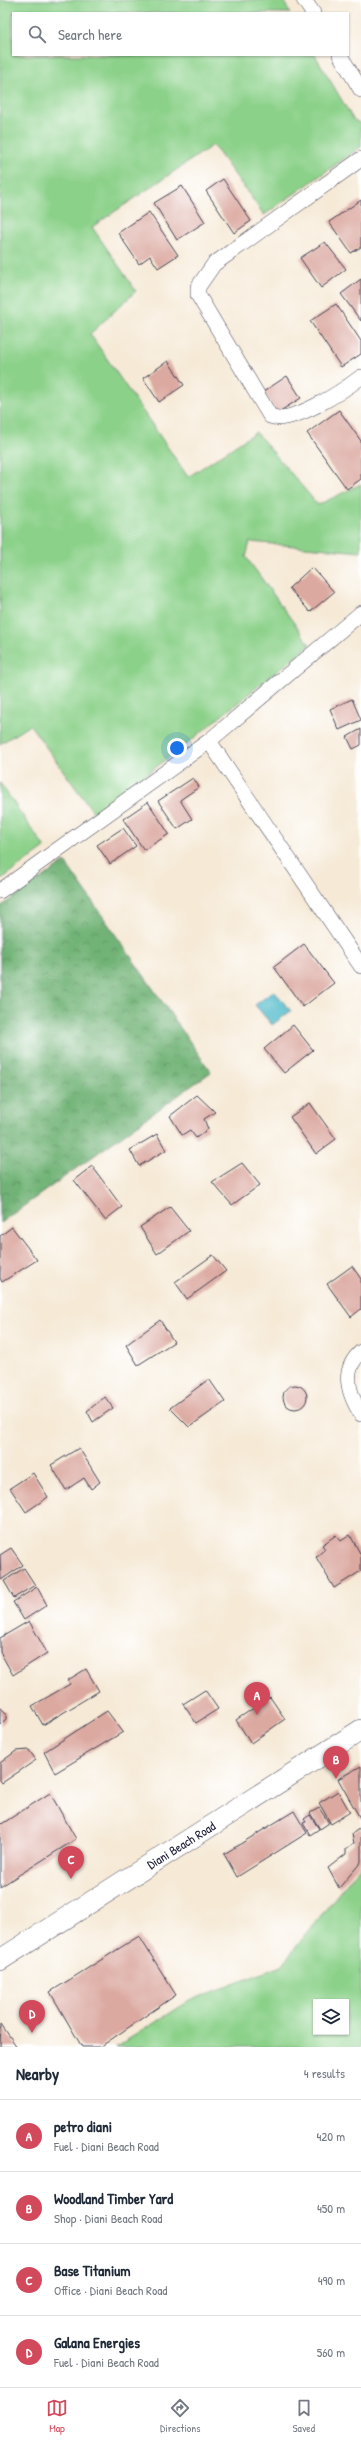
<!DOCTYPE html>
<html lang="en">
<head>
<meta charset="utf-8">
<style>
  :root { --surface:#fff; --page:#f6f6f7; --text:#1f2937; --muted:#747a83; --line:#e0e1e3; --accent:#d1495b }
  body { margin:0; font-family:"Patrick Hand",sans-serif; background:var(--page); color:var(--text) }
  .controls { position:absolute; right:12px; bottom:12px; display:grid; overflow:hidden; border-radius:0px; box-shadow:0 1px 3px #0004 }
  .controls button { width:36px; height:36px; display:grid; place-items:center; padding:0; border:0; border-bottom:1px solid var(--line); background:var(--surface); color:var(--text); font:20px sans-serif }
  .you { position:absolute; left:177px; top:748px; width:14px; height:14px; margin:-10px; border:3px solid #fff; border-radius:50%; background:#1a73e8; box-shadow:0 0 0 6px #1a73e833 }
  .badge { display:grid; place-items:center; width:26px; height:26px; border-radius:50%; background:var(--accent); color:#fff; font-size:13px; font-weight:700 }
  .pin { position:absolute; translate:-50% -33px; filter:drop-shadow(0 1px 2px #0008) }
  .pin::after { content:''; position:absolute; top:21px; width:14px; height:12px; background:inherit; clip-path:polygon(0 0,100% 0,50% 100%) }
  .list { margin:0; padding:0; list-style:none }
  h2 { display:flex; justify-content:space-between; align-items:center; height:52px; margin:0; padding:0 16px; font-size:17px }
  h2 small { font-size:13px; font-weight:400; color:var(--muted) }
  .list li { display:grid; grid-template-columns:26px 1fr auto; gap:12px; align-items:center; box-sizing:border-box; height:72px; padding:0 16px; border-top:1px solid var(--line) }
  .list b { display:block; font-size:15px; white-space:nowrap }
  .list p { margin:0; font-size:13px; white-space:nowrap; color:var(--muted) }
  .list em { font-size:13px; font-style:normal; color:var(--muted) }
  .icon { flex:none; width:22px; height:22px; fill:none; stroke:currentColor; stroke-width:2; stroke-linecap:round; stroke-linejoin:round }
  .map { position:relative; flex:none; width:361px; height:2047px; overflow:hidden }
  .search { position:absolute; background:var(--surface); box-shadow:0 1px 3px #0004; left:12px; right:12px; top:12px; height:44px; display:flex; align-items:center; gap:10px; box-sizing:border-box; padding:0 14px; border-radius:0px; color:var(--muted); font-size:15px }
  .sheet { height:340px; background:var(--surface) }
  nav { display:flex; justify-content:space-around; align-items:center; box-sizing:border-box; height:56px; border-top:1px solid var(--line); background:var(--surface); font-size:11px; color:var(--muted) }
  nav a { display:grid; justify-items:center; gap:2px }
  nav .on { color:var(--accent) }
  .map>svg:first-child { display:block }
  .grass { fill:#8cd18a; stroke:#577a62; fill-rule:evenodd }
  .forest { fill:url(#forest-crowns); stroke:#4a6a58 }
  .water { fill:#4db9c9; stroke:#386e82 }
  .building { fill:#dba9a0 }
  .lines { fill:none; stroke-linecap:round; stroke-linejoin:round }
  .street-casing { stroke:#424052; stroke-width:16 }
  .secondary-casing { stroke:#424052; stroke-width:22 }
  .street { stroke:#fff; stroke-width:15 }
  .secondary { stroke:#fff; stroke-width:21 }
  .labels { text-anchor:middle; stroke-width:3; stroke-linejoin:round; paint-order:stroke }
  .street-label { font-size:13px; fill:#22223b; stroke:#fff }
</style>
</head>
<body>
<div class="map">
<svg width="361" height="2047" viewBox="0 0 361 2047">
  <defs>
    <pattern id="forest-crowns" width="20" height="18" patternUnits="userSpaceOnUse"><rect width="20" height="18" fill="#71b376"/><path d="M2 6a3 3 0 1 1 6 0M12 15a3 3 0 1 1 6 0" fill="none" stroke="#5c9162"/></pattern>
  </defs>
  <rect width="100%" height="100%" fill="#fff"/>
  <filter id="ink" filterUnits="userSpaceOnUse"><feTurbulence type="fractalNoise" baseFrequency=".025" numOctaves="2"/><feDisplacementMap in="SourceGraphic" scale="8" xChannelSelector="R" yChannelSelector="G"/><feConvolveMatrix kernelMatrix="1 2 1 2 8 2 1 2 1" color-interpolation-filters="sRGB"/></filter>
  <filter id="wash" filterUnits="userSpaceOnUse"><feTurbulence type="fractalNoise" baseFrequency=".012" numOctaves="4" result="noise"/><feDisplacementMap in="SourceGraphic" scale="16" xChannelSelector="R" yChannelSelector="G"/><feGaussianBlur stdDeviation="0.9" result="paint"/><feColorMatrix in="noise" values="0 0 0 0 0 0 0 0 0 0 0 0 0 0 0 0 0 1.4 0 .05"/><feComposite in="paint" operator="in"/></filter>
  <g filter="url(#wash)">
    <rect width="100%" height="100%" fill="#f6ead7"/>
    <path class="grass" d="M0 0H283L290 13H13V55H315L353 119 361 124V147L264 215 213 145 92 227 136 291 90 334 188 477 256 432 318 505 361 484V552L250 542 246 557 310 645 175 753 94 813 30 725 0 744Z
      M0 783 45 848 0 880Z
      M361 1865V2047H116L191 2000 281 1966ZM316 2002H346V2032H316Z"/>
    <path class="forest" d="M65 862 211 1072 0 1223V907Z"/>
    <path class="water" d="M274 991 291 1011 272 1025 255 1005Z"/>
    <g id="blocks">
      <path class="building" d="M223 179 251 221 234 233 206 191Z
        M182 186 205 222 177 240 154 203Z
        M361 200V247L351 253 329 222Z
        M149 212 178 255 158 268 150 256 139 264 118 233Z
        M325 242 346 269 321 288 300 258Z
        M361 279V321L341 294Z
        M336 304 361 341V354L341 367 310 321Z
        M168 361 184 385 159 402 143 378Z
        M287 376 301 398 277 413 263 392Z
        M339 410 361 441V479L347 489 307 433Z
        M312 567 334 592 310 612 289 588Z
        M352 699 361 720 339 730 330 709Z
        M361 729V745L353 749 347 737Z
        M193 778 199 787 180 800 192 819 177 829 158 801Z
        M148 802 169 834 144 850 123 819Z
        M123 828 136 846 110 864 97 845Z
        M304 944 334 983 303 1007 274 967Z
        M293 1025 313 1050 284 1073 264 1049Z
        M197 1095 215 1112 204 1119 208 1129 196 1138 190 1130 182 1135 170 1116Z
        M310 1103 336 1139 316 1154 290 1117Z
        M157 1134 166 1150 139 1166 130 1150Z
        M242 1163 260 1185 232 1205 212 1182Z
        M92 1166 122 1207 105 1220 74 1180Z
        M170 1207 189 1231 157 1254 140 1227Z
        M12 1227 37 1260 2 1282 0 1278V1236Z
        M213 1255 226 1271 187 1299 175 1282Z
        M352 1266 361 1279V1309L351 1317 327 1284Z
        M160 1320 174 1342 138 1365 126 1345Z
        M209 1379 225 1402 189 1427 170 1408Z
        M283 1397a12 12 0 1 1 24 0a12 12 0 1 1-24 0Z
        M105 1397 113 1408 93 1422 87 1411Z
        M79 1448 100 1482 91 1489 84 1478 66 1490 51 1465Z
        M33 1473 48 1497 26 1512 10 1488Z
        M336 1535 341 1541 350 1535 361 1555V1571L334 1588 316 1557 325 1549 322 1545Z
        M11 1548 23 1565 1 1580 0 1555Z
        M24 1568 35 1585 14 1598 4 1581Z
        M37 1587 47 1605 24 1620 13 1602Z
        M29 1621 47 1653 13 1675 0 1652V1638Z
        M86 1669 99 1691 43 1725 32 1706 70 1684 68 1680Z
        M205 1690 218 1709 196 1723 183 1704Z
        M270 1697 285 1719 251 1743 236 1720Z
        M0 1707 6 1713V1719L0 1725Z
        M107 1711 123 1732 55 1773 44 1752Z
        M29 1750 36 1760 2 1783 0 1780V1763L16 1751Z
        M361 1766V1820L338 1779Z
        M338 1791 350 1812 331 1824 319 1803Z
        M50 1793 76 1839 0 1887V1825Z
        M319 1808 329 1823 320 1829 310 1813Z
        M294 1811 307 1833 237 1877 224 1854Z
        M310 1815 319 1829 310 1835 303 1823 306 1822 304 1819Z
        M361 1827V1862L339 1888 328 1868 346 1854V1849L354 1843 352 1834Z
        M139 1936 176 1995 100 2047H82L50 1992Z
        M1 2024 17 2047H0Z"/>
    </g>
  </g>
  <g filter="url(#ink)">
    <use href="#blocks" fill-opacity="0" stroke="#424052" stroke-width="1"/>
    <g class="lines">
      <defs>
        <path id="street" d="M304 0 313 13
          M340 55 361 90
          M361 159 214 264 198 287V295L270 416C291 426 344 390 361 377
          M209 741 361 966
          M0 891 209 741 361 613
          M361 1352C341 1370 348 1393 361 1414"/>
        <path id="secondary" d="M0 1960 361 1730"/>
      </defs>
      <use href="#street" class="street-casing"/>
      <use href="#secondary" class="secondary-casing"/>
      <use href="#street" class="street"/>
      <use href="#secondary" class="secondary"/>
    </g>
  </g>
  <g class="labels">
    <g class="street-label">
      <text transform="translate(181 1845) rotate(-32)" y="5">Diani Beach Road</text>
    </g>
  </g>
</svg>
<div class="controls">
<button><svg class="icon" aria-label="layers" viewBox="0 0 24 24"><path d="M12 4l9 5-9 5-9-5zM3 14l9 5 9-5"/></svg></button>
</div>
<div class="you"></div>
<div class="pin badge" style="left:257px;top:1715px">A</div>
<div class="pin badge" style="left:336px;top:1779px">B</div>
<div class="pin badge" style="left:71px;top:1879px">C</div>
<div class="pin badge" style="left:32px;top:2033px">D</div>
<div class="search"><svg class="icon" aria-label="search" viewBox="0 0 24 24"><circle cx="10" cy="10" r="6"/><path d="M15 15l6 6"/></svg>Search here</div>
</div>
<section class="sheet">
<h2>Nearby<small>4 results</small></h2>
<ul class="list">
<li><span class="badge">A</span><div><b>petro diani</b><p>Fuel · Diani Beach Road</p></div><em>420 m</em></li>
<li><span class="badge">B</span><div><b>Woodland Timber Yard</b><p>Shop · Diani Beach Road</p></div><em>450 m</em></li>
<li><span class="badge">C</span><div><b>Base Titanium</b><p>Office · Diani Beach Road</p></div><em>490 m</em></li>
<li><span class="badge">D</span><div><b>Galana Energies</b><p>Fuel · Diani Beach Road</p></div><em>560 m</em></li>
</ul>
</section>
<nav>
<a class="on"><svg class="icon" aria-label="map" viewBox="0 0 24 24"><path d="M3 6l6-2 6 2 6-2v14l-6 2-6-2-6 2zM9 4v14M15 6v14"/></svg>Map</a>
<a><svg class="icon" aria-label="directions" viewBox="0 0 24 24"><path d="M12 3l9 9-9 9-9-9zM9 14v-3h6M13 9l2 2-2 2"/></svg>Directions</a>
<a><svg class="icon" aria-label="saved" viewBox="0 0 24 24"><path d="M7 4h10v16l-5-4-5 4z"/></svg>Saved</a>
</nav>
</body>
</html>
